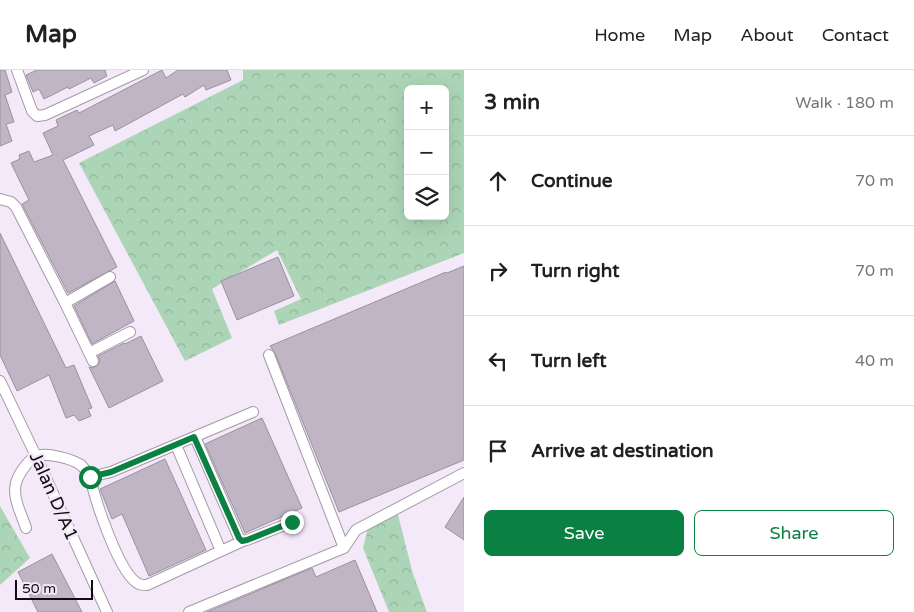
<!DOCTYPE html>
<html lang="en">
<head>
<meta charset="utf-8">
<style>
  :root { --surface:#fff; --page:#f2f2f2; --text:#202124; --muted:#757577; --line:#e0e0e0; --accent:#0b8043 }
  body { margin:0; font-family:"Varela Round",sans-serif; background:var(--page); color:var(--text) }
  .controls { position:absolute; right:15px; top:15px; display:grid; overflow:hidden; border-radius:8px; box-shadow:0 5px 20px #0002 }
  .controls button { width:45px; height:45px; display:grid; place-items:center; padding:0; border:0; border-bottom:1px solid var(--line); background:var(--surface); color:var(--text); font:25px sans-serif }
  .scale { position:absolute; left:15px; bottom:12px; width:78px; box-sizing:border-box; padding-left:5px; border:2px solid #100c11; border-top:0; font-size:14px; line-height:18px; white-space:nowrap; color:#100c11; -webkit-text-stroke:4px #f4e9f8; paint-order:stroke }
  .stop { position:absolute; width:15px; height:15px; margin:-11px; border:4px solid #0b8043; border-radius:50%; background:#fff }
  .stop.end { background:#0b8043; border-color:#fff; box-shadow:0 1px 5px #0008 }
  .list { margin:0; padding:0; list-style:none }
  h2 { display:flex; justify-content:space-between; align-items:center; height:65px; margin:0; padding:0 20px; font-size:21px }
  h2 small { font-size:16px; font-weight:400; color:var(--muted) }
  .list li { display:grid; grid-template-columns:32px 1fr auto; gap:15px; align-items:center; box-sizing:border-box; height:90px; padding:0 20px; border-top:1px solid var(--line) }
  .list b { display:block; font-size:19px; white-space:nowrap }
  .list em { font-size:16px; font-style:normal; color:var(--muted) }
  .actions { display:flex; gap:10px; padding:15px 20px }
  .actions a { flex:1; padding:11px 0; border:1px solid var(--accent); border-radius:8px; text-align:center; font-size:18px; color:var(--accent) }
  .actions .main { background:var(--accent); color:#fff }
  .icon { flex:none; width:28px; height:28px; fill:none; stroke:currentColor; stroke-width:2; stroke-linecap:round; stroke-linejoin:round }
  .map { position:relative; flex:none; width:464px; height:542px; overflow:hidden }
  header { display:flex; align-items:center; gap:30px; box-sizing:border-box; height:70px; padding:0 25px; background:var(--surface); border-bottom:1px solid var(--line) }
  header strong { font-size:24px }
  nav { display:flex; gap:28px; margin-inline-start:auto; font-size:18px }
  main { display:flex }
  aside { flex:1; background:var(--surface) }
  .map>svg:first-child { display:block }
  .forest { fill:url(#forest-crowns); fill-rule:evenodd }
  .building { fill:#bfb5c4; stroke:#9a919e }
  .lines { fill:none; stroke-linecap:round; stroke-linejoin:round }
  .minor-casing { stroke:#a399a7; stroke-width:12 }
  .minor { stroke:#fff; stroke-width:10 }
  .route { stroke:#0b8043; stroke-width:6 }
  .labels { text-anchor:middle; stroke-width:5; stroke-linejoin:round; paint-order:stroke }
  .street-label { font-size:18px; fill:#100c11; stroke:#f4e9f8 }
</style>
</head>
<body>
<header>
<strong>Map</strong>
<nav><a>Home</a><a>Map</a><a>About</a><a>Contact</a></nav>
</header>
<main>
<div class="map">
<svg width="464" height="542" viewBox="0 0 464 542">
  <defs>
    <pattern id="forest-crowns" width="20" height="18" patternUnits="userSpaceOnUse" patternTransform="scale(1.25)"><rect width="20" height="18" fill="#acd5b7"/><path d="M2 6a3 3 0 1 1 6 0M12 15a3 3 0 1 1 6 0" fill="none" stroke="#93b69c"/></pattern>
  </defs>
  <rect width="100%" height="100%" fill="#f4e9f8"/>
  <path class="forest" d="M243 0H464V183L279 255 274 241 301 229 277 180 212 219 232 268 185 291 79 93 243 10ZM408 19H445V146H408Z
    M0 436 30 488 0 515Z
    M398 445 413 504 427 542H389L363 478 369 454Z"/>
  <path class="building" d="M0 0H5L12 22 5 25 14 52 6 54 12 71 0 76Z
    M37 0H106L105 1 107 6 94 13 91 8 69 19 68 17 44 29 39 19 33 22 26 5Z
    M162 0 166 8 178 0H227L231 10 206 20 204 15 185 27 183 24 115 61 113 55 89 66 94 75 63 90 117 197 68 223 22 134 29 130 11 93 20 89 19 85 29 81 34 92 53 85 43 63 58 56 56 50 77 40 79 43Z
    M0 163 66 298 74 295 92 338 88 339 91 346 79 351 74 345 66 348 49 305 17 321 0 285Z
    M278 187 294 226 237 250 221 211Z
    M464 196V390L339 442 275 283 270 276 446 202 447 203Z
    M115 211 134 251 92 274 74 236Z
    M141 266 163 311 109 338 89 297 93 298 98 295 100 291 98 286 124 273 125 274Z
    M262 348 302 438 245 463 205 374Z
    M165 389 206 480 149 506 122 444 112 449 100 419Z
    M464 427V470L445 457Z
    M52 484 82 542H38L18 502Z
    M355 490 377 542H207L312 498 316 507Z"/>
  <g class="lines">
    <defs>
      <path id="minor" d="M17 0 32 41 37 46 45 45 143 0
        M0 129 11 132 16 137 65 233 93 291
        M65 233 110 207
        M89 283 130 262
        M269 285 344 478
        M0 311 36 386 107 542
        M195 367 239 468 243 471 247 470 292 452
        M176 375 221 481 243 471
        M90 407C95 429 119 505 139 514 141 515 145 515 147 515L221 481
        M26 458C22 445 12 428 16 413 18 405 28 390 36 386 47 382 72 389 81 395 85 399 88 403 90 407L111 402 253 342
        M189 542 344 478 356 460 464 403"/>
    </defs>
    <use href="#minor" class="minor-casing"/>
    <use href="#minor" class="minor"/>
  </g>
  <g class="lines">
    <path class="route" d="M90 407 111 402 194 367 239 468 242 471 247 470 292 452"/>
  </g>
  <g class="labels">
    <g class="street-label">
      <text transform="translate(54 426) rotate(66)" y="6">Jalan D/A1</text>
    </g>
  </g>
</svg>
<div class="controls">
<button>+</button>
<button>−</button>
<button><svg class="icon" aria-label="layers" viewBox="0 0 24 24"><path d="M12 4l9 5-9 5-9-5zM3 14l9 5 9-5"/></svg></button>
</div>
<div class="scale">50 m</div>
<div class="stop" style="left:90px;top:407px"></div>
<div class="stop end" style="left:292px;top:452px"></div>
</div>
<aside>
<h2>3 min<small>Walk · 180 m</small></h2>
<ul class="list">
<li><svg class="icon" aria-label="ahead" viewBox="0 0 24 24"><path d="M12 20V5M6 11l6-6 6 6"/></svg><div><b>Continue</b></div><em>70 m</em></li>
<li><svg class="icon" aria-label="right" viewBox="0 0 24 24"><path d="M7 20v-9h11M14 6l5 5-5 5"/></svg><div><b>Turn right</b></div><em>70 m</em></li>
<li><svg class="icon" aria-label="left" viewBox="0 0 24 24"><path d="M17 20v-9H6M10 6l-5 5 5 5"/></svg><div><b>Turn left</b></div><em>40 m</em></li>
<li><svg class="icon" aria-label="arrive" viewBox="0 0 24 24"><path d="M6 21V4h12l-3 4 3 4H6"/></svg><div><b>Arrive at destination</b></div></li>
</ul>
<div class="actions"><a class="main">Save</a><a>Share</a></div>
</aside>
</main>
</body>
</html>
